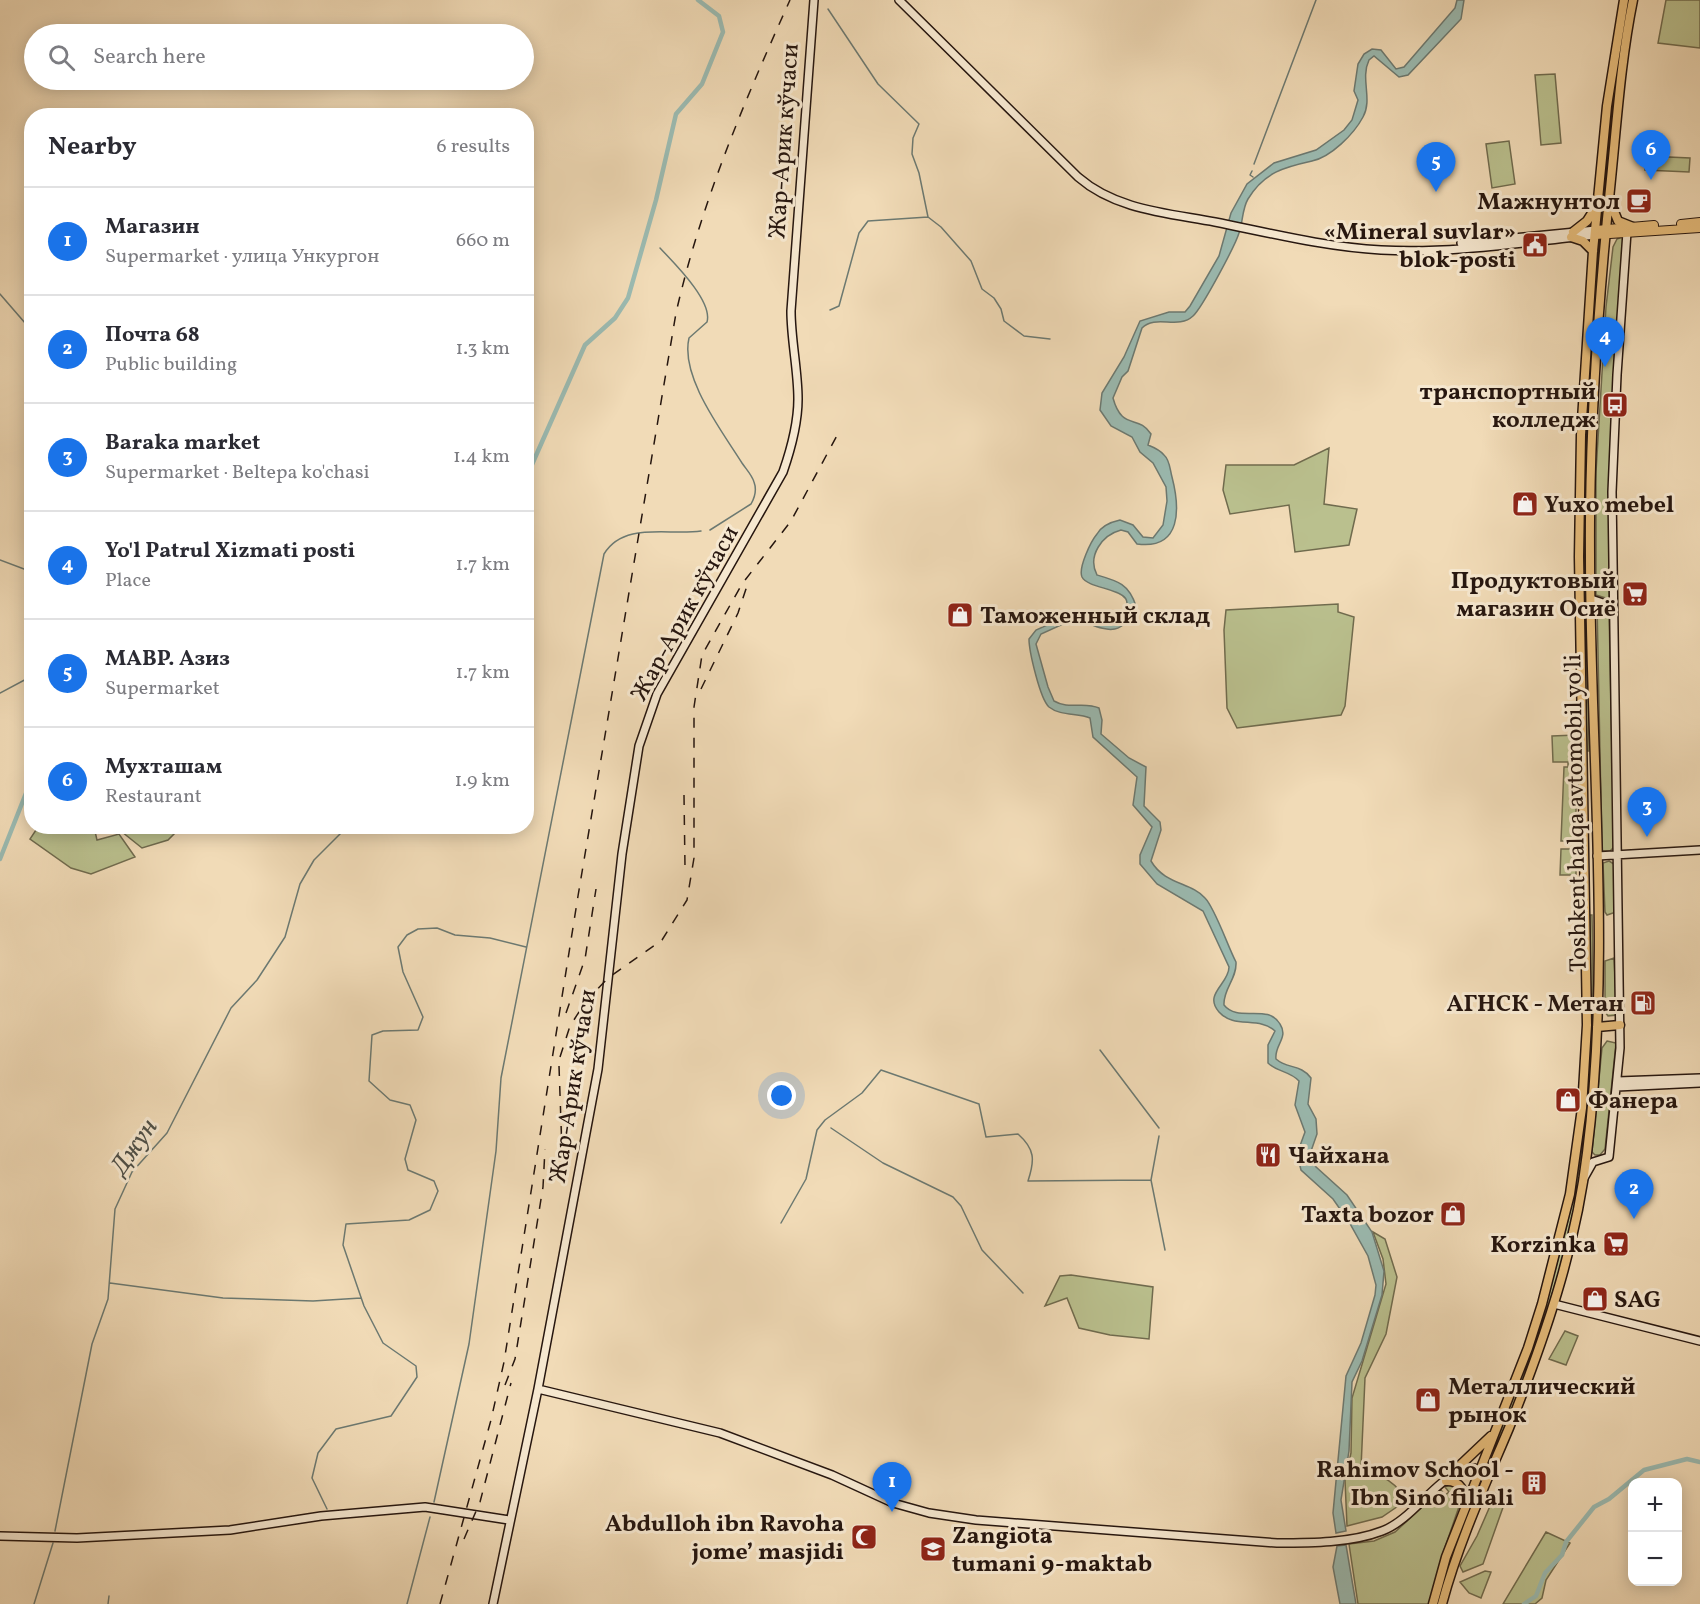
<!DOCTYPE html>
<html lang="en">
<head>
<meta charset="utf-8">
<style>
  :root { --surface:#fff; --page:#f7f7f7; --text:#2b2b33; --muted:#7c7c81; --line:#e1e1e2; --accent:#1a73e8 }
  body { margin:0; font-family:Vollkorn,serif; background:var(--page); color:var(--text) }
  .controls { position:absolute; right:18px; bottom:18px; display:grid; overflow:hidden; border-radius:12px; box-shadow:0 3px 15px #0003 }
  .controls button { width:54px; height:54px; display:grid; place-items:center; padding:0; border:0; border-bottom:2px solid var(--line); background:var(--surface); color:var(--text); font:30px sans-serif }
  .you { position:absolute; left:782px; top:1096px; width:21px; height:21px; margin:-15px; border:4px solid #fff; border-radius:50%; background:#1a73e8; box-shadow:0 0 0 9px #1a73e833 }
  .badge { display:grid; place-items:center; width:39px; height:39px; border-radius:50%; background:var(--accent); color:#fff; font-size:20px; font-weight:700 }
  .pin { position:absolute; translate:-50% -50px; filter:drop-shadow(0 2px 3px #0008) }
  .pin::after { content:''; position:absolute; top:32px; width:21px; height:18px; background:inherit; clip-path:polygon(0 0,100% 0,50% 100%) }
  .list { margin:0; padding:0; list-style:none }
  h2 { display:flex; justify-content:space-between; align-items:center; height:78px; margin:0; padding:0 24px; font-size:26px }
  h2 small { font-size:20px; font-weight:400; color:var(--muted) }
  .list li { display:grid; grid-template-columns:39px 1fr auto; gap:18px; align-items:center; box-sizing:border-box; height:108px; padding:0 24px; border-top:2px solid var(--line) }
  .list b { display:block; font-size:22px; white-space:nowrap }
  .list p { margin:0; font-size:20px; white-space:nowrap; color:var(--muted) }
  .list em { font-size:20px; font-style:normal; color:var(--muted) }
  .icon { flex:none; width:33px; height:33px; fill:none; stroke:currentColor; stroke-width:2; stroke-linecap:round; stroke-linejoin:round }
  .map { position:relative; flex:none; width:1700px; height:1604px; overflow:hidden }
  .search { position:absolute; background:var(--surface); box-shadow:0 3px 15px #0003; left:24px; top:24px; width:510px; height:66px; display:flex; align-items:center; gap:15px; box-sizing:border-box; padding:0 21px; border-radius:33px; color:var(--muted); font-size:22px }
  .panel { position:absolute; background:var(--surface); box-shadow:0 3px 15px #0003; left:24px; top:108px; width:510px; height:726px; border-radius:24px }
  .map>svg:first-child { display:block }
  .green { fill:#bac08e; stroke:#706b4e; stroke-width:1.5 }
  .water { fill:#9bbbb2; stroke:#6c7971; stroke-width:1.5 }
  .lines { fill:none; stroke-linecap:round; stroke-linejoin:round }
  .stream { stroke:#6c7971; stroke-width:1.5 }
  .canal { stroke:#9bbbb2; stroke-width:4.5 }
  .secondary-casing { stroke:#26160f; stroke-width:10 }
  .primary-casing { stroke:#26160f; stroke-width:10 }
  .highway-casing { stroke:#26160f; stroke-width:11 }
  .secondary { stroke:#f6e8d0; stroke-width:7 }
  .primary { stroke:#e8be7c; stroke-width:8 }
  .highway { stroke:#e8be7c; stroke-width:8 }
  .rail { stroke:#26160f; stroke-width:1.5; stroke-dasharray:10 10; stroke-linecap:butt }
  .labels { text-anchor:middle; stroke-width:6; stroke-linejoin:round; paint-order:stroke }
  .street-label { font-size:24px; fill:#26160f; stroke:#f6e8d0 }
  .poi-label { font-size:24px; font-weight:bold; fill:#26160f; stroke:#f6e8d0; text-anchor:end }
  .water-label { font-size:26px; font-style:italic; fill:#4f5048; stroke:#f6e8d0 }
</style>
</head>
<body>
<div class="map">
<svg width="1700" height="1604" viewBox="0 0 1700 1604">
  <rect width="100%" height="100%" fill="#f1dbb7"/>
  <filter id="stains"><feTurbulence type="fractalNoise" baseFrequency=".00333" numOctaves="4"/><feColorMatrix values="0 0 0 0 .2 0 0 0 0 .09 0 0 0 0 .02 0 0 0 .5 -.17"/></filter>
  <radialGradient id="worn" r=".72"><stop offset=".6" stop-color="#630" stop-opacity="0"/><stop offset="1" stop-color="#630" stop-opacity=".3"/></radialGradient>
  <path class="green" d="M1666 0H1700V48L1658 43Z
    M1555 74 1561 143 1541 145 1535 75Z
    M1509 141 1515 184 1492 188 1486 144Z
    M1646 156 1690 158 1689 172 1645 170Z
    M1622 237 1624 240 1612 406 1609 599 1596 595V472L1606 307 1613 247 1617 239Z
    M1599 239 1589 406 1586 526H1583L1586 406Z
    M1329 448 1324 504 1357 509 1349 545 1295 552 1289 505 1230 514 1223 490 1226 465H1294Z
    M1583 539H1586L1589 751H1587Z
    M1338 604V612L1354 617 1345 706 1341 715 1237 728 1227 708 1224 630 1226 610Z
    M1597 604 1609 611 1614 847 1610 851H1602Z
    M1576 735V841H1561L1564 767H1568V762H1553L1552 736Z
    M38 827H94L97 840 119 834 135 857 91 874 71 868 30 839Z
    M99 827V826L181 827 168 840 142 848 122 832 99 833Z
    M1561 849H1576V875H1560Z
    M1609 861 1614 864 1616 912 1607 915 1605 912 1603 863Z
    M1590 915H1592C1594 1005 1594 1094 1579 1183 1562 1283 1525 1377 1488 1470L1486 1469C1526 1364 1566 1259 1582 1147 1592 1070 1591 993 1590 915Z
    M1614 958 1617 1015 1608 1016 1605 1012V961Z
    M1607 1041 1616 1043 1605 1149 1600 1155H1595L1592 1152 1602 1048Z
    M1373 1232 1385 1239 1397 1277 1386 1334 1365 1378 1361 1468C1377 1474 1401 1482 1404 1502L1382 1517 1347 1526 1345 1480 1351 1453 1352 1398 1386 1284 1383 1259Z
    M1071 1275 1153 1287 1149 1339 1110 1335 1079 1328 1067 1298 1045 1306 1060 1276Z
    M1565 1331 1578 1336 1566 1365 1549 1359Z
    M1449 1485 1456 1486 1462 1498 1442 1556 1429 1604H1358L1349 1544 1374 1541 1395 1532 1441 1490 1445 1495 1449 1492 1445 1487Z
    M1497 1490 1507 1496 1483 1564 1463 1572 1460 1566 1477 1536Z
    M1546 1532 1570 1543 1546 1580 1542 1598 1535 1604H1503Z
    M1485 1571 1491 1572 1481 1598 1469 1593 1460 1582Z"/>
  <path class="water" d="M1457 0H1464L1461 19 1408 75 1399 77 1374 56 1369 60C1360 79 1373 99 1363 117 1354 134 1331 157 1312 161 1285 167 1264 172 1248 199 1242 209 1243 222 1239 233 1235 246 1202 308 1193 316 1178 330 1156 314 1142 328L1128 371 1122 377 1113 398C1122 431 1138 414 1151 434L1148 445C1153 447 1160 450 1164 455 1170 460 1170 470 1172 477 1180 508 1182 550 1137 544L1128 532 1121 530C1102 535 1087 556 1097 575 1118 581 1129 584 1136 606 1120 643 1102 627 1074 619L1041 634 1036 644 1048 687 1054 701C1069 710 1084 701 1099 708L1102 720 1101 734 1129 758 1146 767 1144 806 1160 822 1161 830 1151 861C1165 885 1191 882 1205 898 1215 908 1228 947 1236 962 1237 979 1223 989 1224 1005 1238 1023 1268 1003 1280 1024 1289 1038 1274 1045 1276 1059 1287 1069 1301 1064 1311 1078L1308 1104 1316 1119 1317 1134 1309 1157 1315 1166 1347 1195 1372 1232 1384 1271 1382 1295 1362 1361 1352 1382 1349 1451 1341 1500 1346 1531 1336 1533 1333 1513 1346 1376 1361 1343 1375 1295 1376 1285 1368 1256 1349 1222 1333 1199 1301 1170 1297 1154 1305 1132 1295 1105 1299 1081C1290 1071 1277 1072 1268 1063V1045L1275 1031C1259 1016 1234 1029 1219 1012 1203 994 1229 984 1229 967L1203 911 1157 884 1140 864V855L1152 827 1133 805 1137 777 1093 737 1090 718C1078 713 1060 716 1049 707 1040 699 1029 651 1029 639L1036 630 1076 612 1106 624 1113 623C1155 586 1090 593 1082 577 1078 568 1091 541 1097 534 1102 525 1111 522 1120 520L1133 525 1143 537 1153 538 1163 525 1167 501 1166 487 1153 463 1140 452 1132 437 1111 426 1100 410 1102 393 1124 357 1140 321 1169 312H1185L1190 306 1219 256 1231 213 1247 184 1274 163 1316 150 1344 130 1352 120 1358 100 1354 91 1358 64 1364 54 1372 49 1381 50 1396 69 1404 67 1455 8Z
    M1346 1545 1356 1604H1340L1333 1567 1337 1546Z"/>
  <g class="lines">
    <path class="stream" d="M828 9 878 84 919 124 913 138 912 154 919 173 928 217
      M1254 164 1316 0
      M1252 171 1250 175 1253 177
      M660 248C674 263 713 301 707 322L689 338C680 377 722 431 742 463 746 469 752 475 754 482 757 490 755 497 751 504L710 530
      M0 294 32 331
      M830 310 839 306 859 233 868 221 928 217 941 227 971 261 982 289 994 298 1001 309 1004 321 1024 336 1050 339
      M0 560 32 572
      M0 693 32 676
      M1100 1050 1159 1128
      M831 1128 883 1163 953 1197 961 1206 982 1250 1023 1293
      M1159 1136 1151 1180 1165 1250
      M781 1223 806 1179 817 1130 825 1120 862 1093 881 1070 979 1104 986 1137 1018 1134C1035 1149 1035 1160 1028 1181L1151 1180
      M110 1283 223 1298 313 1301 361 1298
      M434 1502 469 1344 496 1151 501 1078 604 554C624 521 669 536 701 531
      M327 1509 312 1478 318 1453 336 1429 391 1416 417 1377 416 1366 383 1343 364 1306 343 1245 346 1224 409 1220 430 1210 438 1191 434 1181 408 1170 405 1159 416 1120 410 1105 390 1100 369 1081 372 1035 383 1031 418 1030 423 1017 403 972 398 947 407 935 418 929 437 928 455 935 490 938 526 947
      M55 1531 92 1344 108 1299 115 1209 132 1172 167 1133 231 1008 257 980 285 937 300 884 314 860 348 826
      M34 1604 53 1543
      M108 1604 109 1596
      M407 1604 430 1517"/>
    <path class="canal" d="M526 478 585 345 615 318 628 298 656 200 676 114 702 84 723 32 719 16 698 0
      M0 859 32 778
      M1524 1604 1536 1596 1545 1573 1562 1555 1566 1542 1594 1507 1609 1499 1644 1470 1687 1459 1700 1462"/>
    <defs>
      <path id="secondary" d="M899 0 1078 177C1116 210 1167 213 1215 222 1270 233 1325 247 1381 250 1452 254 1525 242 1595 235
        M1461 243 1596 230
        M1591 599 1612 606
        M1597 856 1700 850
        M1618 1081 1700 1078
        M1617 1087 1700 1083
        M1584 1178 1593 1162 1609 1157 1620 1048 1612 492 1617 375 1627 232
        M1554 1304 1700 1341
        M538 1389 720 1433 832 1475 893 1503 929 1513 976 1520 1277 1543C1311 1543 1351 1543 1382 1531 1412 1520 1435 1480 1459 1473 1467 1471 1475 1474 1482 1477
        M1460 1469 1474 1468 1490 1474
        M0 1536 77 1538 230 1530 321 1516 425 1507 509 1520
        M493 1604 538 1389 598 1069 622 854 639 746 657 694 783 472C791 449 798 424 798 399 798 370 791 340 791 311L814 0"/>
      <path id="primary" d="M1681 224 1700 222
        M1596 230 1654 225
        M1595 235 1700 228"/>
      <path id="highway" d="M1611 204 1618 221 1633 227
        M1573 232 1587 221 1596 207
        M1571 237 1583 241 1593 251
        M1597 1027 1620 1025
        M1453 1472 1491 1436
        M1446 1481C1461 1480 1464 1492 1467 1504
        M1433 1604 1446 1557 1528 1348 1542 1304 1570 1194 1582 1108 1587 1025 1579 557 1581 435 1593 251 1607 106 1624 0
        M1442 1604C1458 1544 1485 1485 1509 1428 1544 1340 1576 1248 1587 1153 1612 955 1590 754 1590 555 1589 429 1598 304 1611 179 1617 119 1621 59 1633 0"/>
    </defs>
    <use href="#secondary" class="secondary-casing"/>
    <use href="#primary" class="primary-casing"/>
    <use href="#highway" class="highway-casing"/>
    <use href="#secondary" class="secondary"/>
    <use href="#primary" class="primary"/>
    <use href="#highway" class="highway"/>
    <path class="rail" d="M701 689 738 613 748 583
      M684 795 685 867
      M566 1013 585 959 596 889
      M560 1057 570 1026 586 1001 608 978 662 940 687 900 694 858V707L702 655 742 584 791 521 840 430
      M559 1066 563 1180
      M505 1385 515 1359 543 1187 545 1149
      M464 1539 480 1502 511 1383
      M440 1604 491 1420 504 1362 578 896 676 313C701 203 744 102 790 0"/>
  </g>
  <defs>
    <symbol id="cafe-square" viewBox="-11 -11 22 22"><rect x="-9" y="-9" width="18" height="18" rx="4" fill="#8f2418" stroke="#f6e8d0"/><path d="M-5.5-4.5H6V0H3Q3 3.5 0 3.5H-2.5Q-5.5 3.5-5.5 0ZM3-3.2v2h1.7v-2ZM-6 4.5H4V6H-6Z" fill="#fff"/></symbol>
    <symbol id="civic-square" viewBox="-11 -11 22 22"><rect x="-9" y="-9" width="18" height="18" rx="4" fill="#8f2418" stroke="#f6e8d0"/><path d="M-.6-6.5H3V-4.5H.6V-3L4-1V1h2V6H-6V1h2V-1L-.6-3ZM-1.2 2.5V6h2.4V2.5Z" fill="#fff"/></symbol>
    <symbol id="bus-square" viewBox="-11 -11 22 22"><rect x="-9" y="-9" width="18" height="18" rx="4" fill="#8f2418" stroke="#f6e8d0"/><path d="M-5-6H5V4H4V6H2V4H-2V6H-4V4H-5ZM-3.5-4V0h7V-4ZM-3.5 1.2v1.5H-2V1.2ZM2 1.2v1.5H3.5V1.2Z" fill="#fff"/></symbol>
    <symbol id="shop-square" viewBox="-11 -11 22 22"><rect x="-9" y="-9" width="18" height="18" rx="4" fill="#8f2418" stroke="#f6e8d0"/><path d="M-5-2.5h2.3a2.7 3.5 0 0 1 5.4 0H5L5.5 6h-11ZM-1.5-2.5h3a1.5 2.3 0 0 0-3 0Z" fill="#fff"/></symbol>
    <symbol id="supermarket-square" viewBox="-11 -11 22 22"><rect x="-9" y="-9" width="18" height="18" rx="4" fill="#8f2418" stroke="#f6e8d0"/><path d="M-6-5.5h2.5l.6 2H6L4.5 2H-2.5L-4.4-4H-6ZM-1.5 3.2a1.3 1.3 0 1 0 .1 0ZM3 3.2a1.3 1.3 0 1 0 .1 0Z" fill="#fff"/></symbol>
    <symbol id="fuel-square" viewBox="-11 -11 22 22"><rect x="-9" y="-9" width="18" height="18" rx="4" fill="#8f2418" stroke="#f6e8d0"/><path d="M-5.5-6h7V0h2V4h1.3V-2.5L3-4.5l.8-.8L6-3V5H2.5V1h-1V6h-7ZM-4.2-4.7v3.2H.2V-4.7Z" fill="#fff"/></symbol>
    <symbol id="restaurant-square" viewBox="-11 -11 22 22"><rect x="-9" y="-9" width="18" height="18" rx="4" fill="#8f2418" stroke="#f6e8d0"/><path d="M-5-6h1v4h1v-4h1v4h1v-4h1v5L-1.5 .5V6h-2V.5L-5-1ZM5-6V6H3V1.5H1.5Q1.5-4 5-6Z" fill="#fff"/></symbol>
    <symbol id="building-square" viewBox="-11 -11 22 22"><rect x="-9" y="-9" width="18" height="18" rx="4" fill="#8f2418" stroke="#f6e8d0"/><path d="M-4-6H4V6H1V3H-1V6H-4ZM-2.5-4.3h1.7v1.8h-1.7ZM.8-4.3h1.7v1.8H.8ZM-2.5-1h1.7V.8h-1.7ZM.8-1h1.7V.8H.8Z" fill="#fff"/></symbol>
    <symbol id="mosque-square" viewBox="-11 -11 22 22"><rect x="-9" y="-9" width="18" height="18" rx="4" fill="#8f2418" stroke="#f6e8d0"/><path d="M3.5-4.9A6 6 0 1 0 3.5 4.9A5 5 0 1 1 3.5-4.9Z" fill="#fff"/></symbol>
    <symbol id="school-square" viewBox="-11 -11 22 22"><rect x="-9" y="-9" width="18" height="18" rx="4" fill="#8f2418" stroke="#f6e8d0"/><path d="M0-5L7-2L0 1L-7-2ZM-4 1L0 2.5L4 1V4Q0 6-4 4Z" fill="#fff"/></symbol>
  </defs>
  <g fill-rule="evenodd">
    <use href="#cafe-square" x="1624" y="186" width="30" height="30"/>
    <use href="#civic-square" x="1520" y="230" width="30" height="30"/>
    <use href="#bus-square" x="1600" y="390" width="30" height="30"/>
    <use href="#shop-square" x="1510" y="489" width="30" height="30"/>
    <use href="#supermarket-square" x="1620" y="579" width="30" height="30"/>
    <use href="#shop-square" x="945" y="600" width="30" height="30"/>
    <use href="#fuel-square" x="1628" y="988" width="30" height="30"/>
    <use href="#shop-square" x="1553" y="1085" width="30" height="30"/>
    <use href="#restaurant-square" x="1253" y="1140" width="30" height="30"/>
    <use href="#shop-square" x="1438" y="1199" width="30" height="30"/>
    <use href="#supermarket-square" x="1601" y="1229" width="30" height="30"/>
    <use href="#shop-square" x="1580" y="1284" width="30" height="30"/>
    <use href="#shop-square" x="1413" y="1385" width="30" height="30"/>
    <use href="#building-square" x="1519" y="1468" width="30" height="30"/>
    <use href="#mosque-square" x="849" y="1522" width="30" height="30"/>
    <use href="#school-square" x="918" y="1534" width="30" height="30"/>
  </g>
  <g class="labels">
    <g class="street-label">
      <text transform="translate(783 141) rotate(-86)" y="8">Жар-Арик кўчаси</text>
      <text transform="translate(684 613) rotate(-61)" y="8">Жар-Арик кўчаси</text>
      <text transform="translate(1575 813) rotate(-91)" y="8">Toshkent halqa avtomobil yo'li</text>
      <text transform="translate(572 1086) rotate(-81)" y="8">Жар-Арик кўчаси</text>
    </g>
    <g class="poi-label">
      <text x="1620" y="209">Мажнунтол</text>
      <text x="1516" y="239">«Mineral suvlar»<tspan x="1516" dy="28">blok-posti</tspan></text>
      <text x="1596" y="399">транспортный<tspan x="1596" dy="28">колледж</tspan></text>
      <text x="1544" y="512" text-anchor="start">Yuxo mebel</text>
      <text x="1616" y="588">Продуктовый<tspan x="1616" dy="28">магазин Осиё</tspan></text>
      <text x="980" y="623" text-anchor="start">Таможенный склад</text>
      <text x="1624" y="1011">АГНСК - Метан</text>
      <text x="1588" y="1108" text-anchor="start">Фанера</text>
      <text x="1288" y="1163" text-anchor="start">Чайхана</text>
      <text x="1434" y="1222">Taxta bozor</text>
      <text x="1596" y="1252">Korzinka</text>
      <text x="1614" y="1307" text-anchor="start">SAG</text>
      <text x="1448" y="1394" text-anchor="start">Металлический<tspan x="1448" dy="28">рынок</tspan></text>
      <text x="1514" y="1477">Rahimov School -<tspan x="1514" dy="28">Ibn Sino filiali</tspan></text>
      <text x="844" y="1531">Abdulloh ibn Ravoha<tspan x="844" dy="28">jome’ masjidi</tspan></text>
      <text x="952" y="1543" text-anchor="start">Zangiota<tspan x="952" dy="28">tumani 9-maktab</tspan></text>
    </g>
    <g class="water-label">
      <text transform="translate(133 1146) rotate(-55)" y="9">Джун</text>
    </g>
  </g>
  <rect width="100%" height="100%" filter="url(#stains)"/>
  <rect width="100%" height="100%" fill="url(#worn)"/>
</svg>
<div class="controls">
<button>+</button>
<button>−</button>
</div>
<div class="you"></div>
<div class="pin badge" style="left:892px;top:1512px">1</div>
<div class="pin badge" style="left:1634px;top:1219px">2</div>
<div class="pin badge" style="left:1647px;top:837px">3</div>
<div class="pin badge" style="left:1605px;top:367px">4</div>
<div class="pin badge" style="left:1436px;top:192px">5</div>
<div class="pin badge" style="left:1651px;top:180px">6</div>
<div class="search"><svg class="icon" aria-label="search" viewBox="0 0 24 24"><circle cx="10" cy="10" r="6"/><path d="M15 15l6 6"/></svg>Search here</div>
<section class="panel">
<h2>Nearby<small>6 results</small></h2>
<ul class="list">
<li><span class="badge">1</span><div><b>Магазин</b><p>Supermarket · улица Ункургон</p></div><em>660 m</em></li>
<li><span class="badge">2</span><div><b>Почта 68</b><p>Public building</p></div><em>1.3 km</em></li>
<li><span class="badge">3</span><div><b>Baraka market</b><p>Supermarket · Beltepa ko'chasi</p></div><em>1.4 km</em></li>
<li><span class="badge">4</span><div><b>Yo'l Patrul Xizmati posti</b><p>Place</p></div><em>1.7 km</em></li>
<li><span class="badge">5</span><div><b>МАВР. Азиз</b><p>Supermarket</p></div><em>1.7 km</em></li>
<li><span class="badge">6</span><div><b>Мухташам</b><p>Restaurant</p></div><em>1.9 km</em></li>
</ul>
</section>
</div>
</body>
</html>
